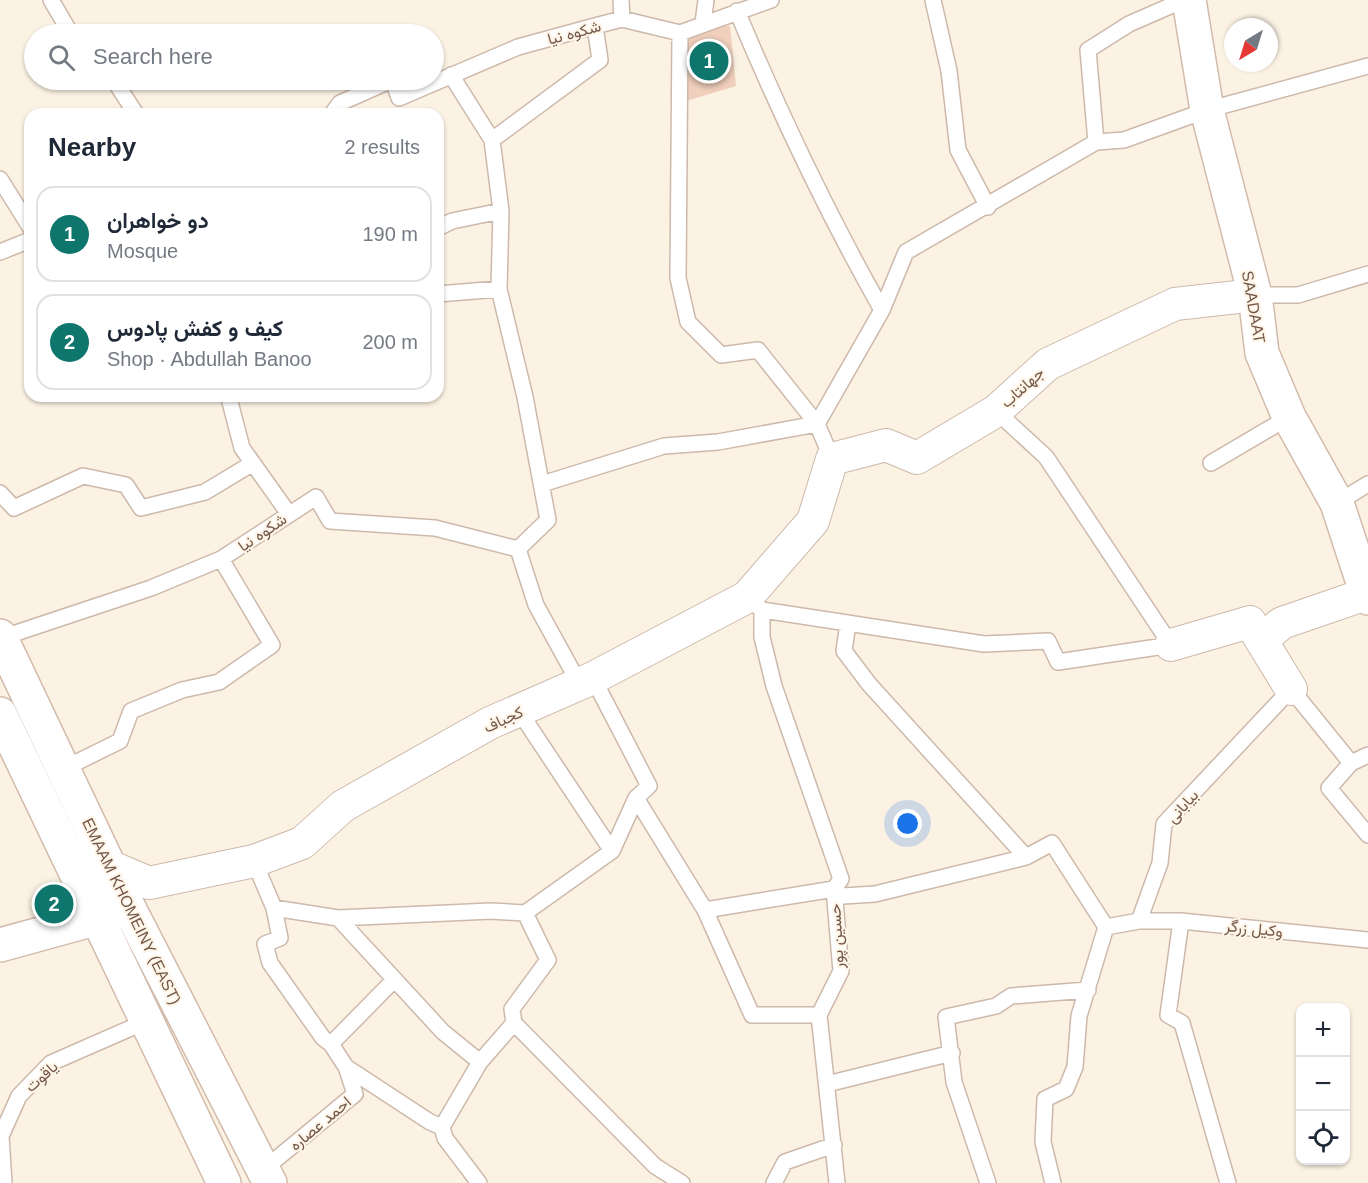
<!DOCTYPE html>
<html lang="en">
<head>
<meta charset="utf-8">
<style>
  :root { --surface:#fff; --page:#f6f6f7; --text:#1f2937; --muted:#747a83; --line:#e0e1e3; --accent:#0f766e }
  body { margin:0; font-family:Helvetica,Vazirmatn,sans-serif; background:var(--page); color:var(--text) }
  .controls { position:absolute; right:18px; bottom:18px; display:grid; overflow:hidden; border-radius:12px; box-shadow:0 2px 4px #0004 }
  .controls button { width:54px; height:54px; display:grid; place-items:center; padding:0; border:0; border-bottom:2px solid var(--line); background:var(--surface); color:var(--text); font:30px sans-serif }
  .compass { position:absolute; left:1224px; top:18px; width:54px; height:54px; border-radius:50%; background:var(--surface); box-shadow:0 2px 4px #0004; rotate:218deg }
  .you { position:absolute; left:908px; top:824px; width:21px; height:21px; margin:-15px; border:4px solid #fff; border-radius:50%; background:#1a73e8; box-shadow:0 0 0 9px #1a73e833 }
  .badge { display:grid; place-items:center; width:39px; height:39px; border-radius:50%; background:var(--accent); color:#fff; font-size:20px; font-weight:700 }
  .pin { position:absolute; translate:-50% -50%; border:3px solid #fff; box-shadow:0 2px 6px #0006 }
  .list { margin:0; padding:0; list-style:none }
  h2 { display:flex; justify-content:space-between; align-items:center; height:78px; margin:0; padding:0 24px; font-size:26px }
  h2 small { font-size:20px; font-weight:400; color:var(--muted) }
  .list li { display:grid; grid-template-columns:39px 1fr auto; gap:18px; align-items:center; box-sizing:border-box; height:96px; margin:0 12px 12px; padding:0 12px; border:2px solid var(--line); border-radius:18px }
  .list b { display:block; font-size:22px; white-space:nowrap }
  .list p { margin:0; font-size:20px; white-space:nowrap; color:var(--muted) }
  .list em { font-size:20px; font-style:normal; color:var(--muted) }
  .icon { flex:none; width:33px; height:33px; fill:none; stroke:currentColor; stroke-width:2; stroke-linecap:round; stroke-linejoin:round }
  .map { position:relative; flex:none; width:1368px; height:1183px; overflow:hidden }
  .search { position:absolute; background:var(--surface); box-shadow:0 2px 4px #0004; left:24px; top:24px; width:420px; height:66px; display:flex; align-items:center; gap:15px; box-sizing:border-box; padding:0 21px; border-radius:33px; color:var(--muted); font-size:22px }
  .panel { position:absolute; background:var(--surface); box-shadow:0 2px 4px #0004; left:24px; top:108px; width:420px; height:294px; border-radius:18px }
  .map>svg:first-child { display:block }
  .building { fill:#f0cfbc }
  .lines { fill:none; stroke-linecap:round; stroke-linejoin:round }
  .lane-casing { stroke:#cdb9ab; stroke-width:18 }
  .street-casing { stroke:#cdb9ab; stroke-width:34 }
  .secondary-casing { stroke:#d2bbab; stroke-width:36 }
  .lane { stroke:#fff; stroke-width:15 }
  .street { stroke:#fff; stroke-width:32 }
  .secondary { stroke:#fff; stroke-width:33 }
  .labels { text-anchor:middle; stroke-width:4.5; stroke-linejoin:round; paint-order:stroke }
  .street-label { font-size:16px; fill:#74584a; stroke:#fff6ea }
</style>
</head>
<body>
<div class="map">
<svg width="1368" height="1183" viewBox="0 0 1368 1183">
  <rect width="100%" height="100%" fill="#fcf2e4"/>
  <path class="building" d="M703 23 730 26 736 86 683 102 686 35Z"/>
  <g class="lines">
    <defs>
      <path id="lane" d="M51 0 71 34
        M621 0 622 19
        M933 0 949 71 958 150 988 207
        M737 11C780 114 827 213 882 310
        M703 23 706 0
        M680 33 678 278 688 322 721 355 758 350 817 424 832 459
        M451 75 492 140 600 60 595 26
        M114 80 136 114
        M393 80 399 98 518 47 595 26 622 19 680 33 771 0
        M332 114 340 103 392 80
        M492 140 501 211 499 289 525 397 548 520 518 549 536 605 579 683
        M1096 142 1088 50 1129 24 1184 0
        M0 179 30 227
        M438 228 452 221 501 211
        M0 252 30 240
        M438 294 499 289
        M1255 295H1298L1368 274
        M230 402 242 448 289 514
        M817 424 882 310 906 252 1096 142 1124 140 1207 110 1368 66
        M1211 463 1289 417
        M542 484 664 446 718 442 817 424
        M0 493 14 508 83 476 126 485 141 508 205 492 253 463
        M1337 503 1368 484
        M756 605 762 610V637L774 686 841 879 834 889 841 971 819 1015 837 1183
        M762 610 984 644 1048 641 1058 662 1171 645 1046 457 996 411
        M1 638 151 588 221 559 316 497 330 521 435 528 518 549
        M593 678 649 786 636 798 705 910 752 1015H819
        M519 711 612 851
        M1351 763 1368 755
        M63 769 120 741 131 711 182 690 219 682 272 645 221 559
        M1026 857 1052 843 1106 927 1079 1016 1075 1067 1066 1089 1045 1099 1043 1142 1053 1183
        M254 861 274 908 280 938 265 944 270 963 323 1038 331 1044
        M274 908 338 918 491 911 525 913 612 851 636 798
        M705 910 834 889 843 896 875 894 1026 857 869 684 844 651 848 623
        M338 918 443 1032 480 1062
        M1139 921H1181L1368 940
        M1181 921 1168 1015 1182 1023 1228 1183
        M1106 927 1139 921 1160 863 1164 824 1291 689 1351 763 1329 788 1368 835
        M394 980 331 1044 346 1067 430 1122 442 1127
        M514 1023 512 1009 548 960 525 913
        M827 1084 952 1053
        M263 1170 355 1094 346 1067
        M4 1183 1 1136 19 1096 51 1063 147 1021
        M479 1183 445 1138 442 1127 480 1062 514 1023 655 1166 682 1183
        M774 1183 785 1162 834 1145
        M988 1183 954 1082 946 1017 996 1006 1011 996 1088 990"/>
      <path id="street" d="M1261 640 1282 623 1366 594
        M1171 645 1250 622 1291 689
        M109 866 149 883 254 861 302 843 343 806 490 723 593 678 747 597 813 521 832 459 886 445 917 458 996 411 1048 364 1175 304 1255 295"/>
      <path id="secondary" d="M1189 0 1207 110 1255 295 1262 353 1289 417 1337 503 1368 598
        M0 636 130 910 270 1183
        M0 714 224 1183
        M0 945 98 918"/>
    </defs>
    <use href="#lane" class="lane-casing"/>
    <use href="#street" class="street-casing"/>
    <use href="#secondary" class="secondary-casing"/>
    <use href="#lane" class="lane"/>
    <use href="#street" class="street"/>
    <use href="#secondary" class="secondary"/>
  </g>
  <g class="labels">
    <g class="street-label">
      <text transform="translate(574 32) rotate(-15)" y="6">شکوه نیا</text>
      <text transform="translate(1254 307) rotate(80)" y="6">SAADAAT</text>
      <text transform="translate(1022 387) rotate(-42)" y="6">جهانتاب</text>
      <text transform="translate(262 532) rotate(-34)" y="6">شکوه نیا</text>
      <text transform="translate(503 719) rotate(-25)" y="6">کجباف</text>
      <text transform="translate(1182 806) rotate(-48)" y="6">بیابانی</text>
      <text transform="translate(132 911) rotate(64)" y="6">EMAAM KHOMEINY (EAST)</text>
      <text transform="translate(1254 928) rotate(6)" y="6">وکیل زرگر</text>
      <text transform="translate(836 936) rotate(-93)" y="6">حسین پور</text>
      <text transform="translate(41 1076) rotate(-42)" y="6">یاقوت</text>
      <text transform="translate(320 1123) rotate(-40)" y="6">احمد عصاره</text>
    </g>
  </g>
</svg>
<div class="controls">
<button>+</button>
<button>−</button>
<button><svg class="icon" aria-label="locate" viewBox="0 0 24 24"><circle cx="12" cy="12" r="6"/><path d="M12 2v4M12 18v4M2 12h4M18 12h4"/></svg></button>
</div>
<svg class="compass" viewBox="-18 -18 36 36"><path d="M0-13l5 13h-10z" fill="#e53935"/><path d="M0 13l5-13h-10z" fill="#747a83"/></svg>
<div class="you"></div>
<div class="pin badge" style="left:709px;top:61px">1</div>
<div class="pin badge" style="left:54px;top:904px">2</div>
<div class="search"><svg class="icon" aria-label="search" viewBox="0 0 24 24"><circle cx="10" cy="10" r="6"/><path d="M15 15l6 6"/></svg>Search here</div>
<section class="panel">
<h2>Nearby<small>2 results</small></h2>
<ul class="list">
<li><span class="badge">1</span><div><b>دو خواهران</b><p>Mosque</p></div><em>190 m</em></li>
<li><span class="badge">2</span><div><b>کیف و کفش پادوس</b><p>Shop · Abdullah Banoo</p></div><em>200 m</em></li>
</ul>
</section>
</div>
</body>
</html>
